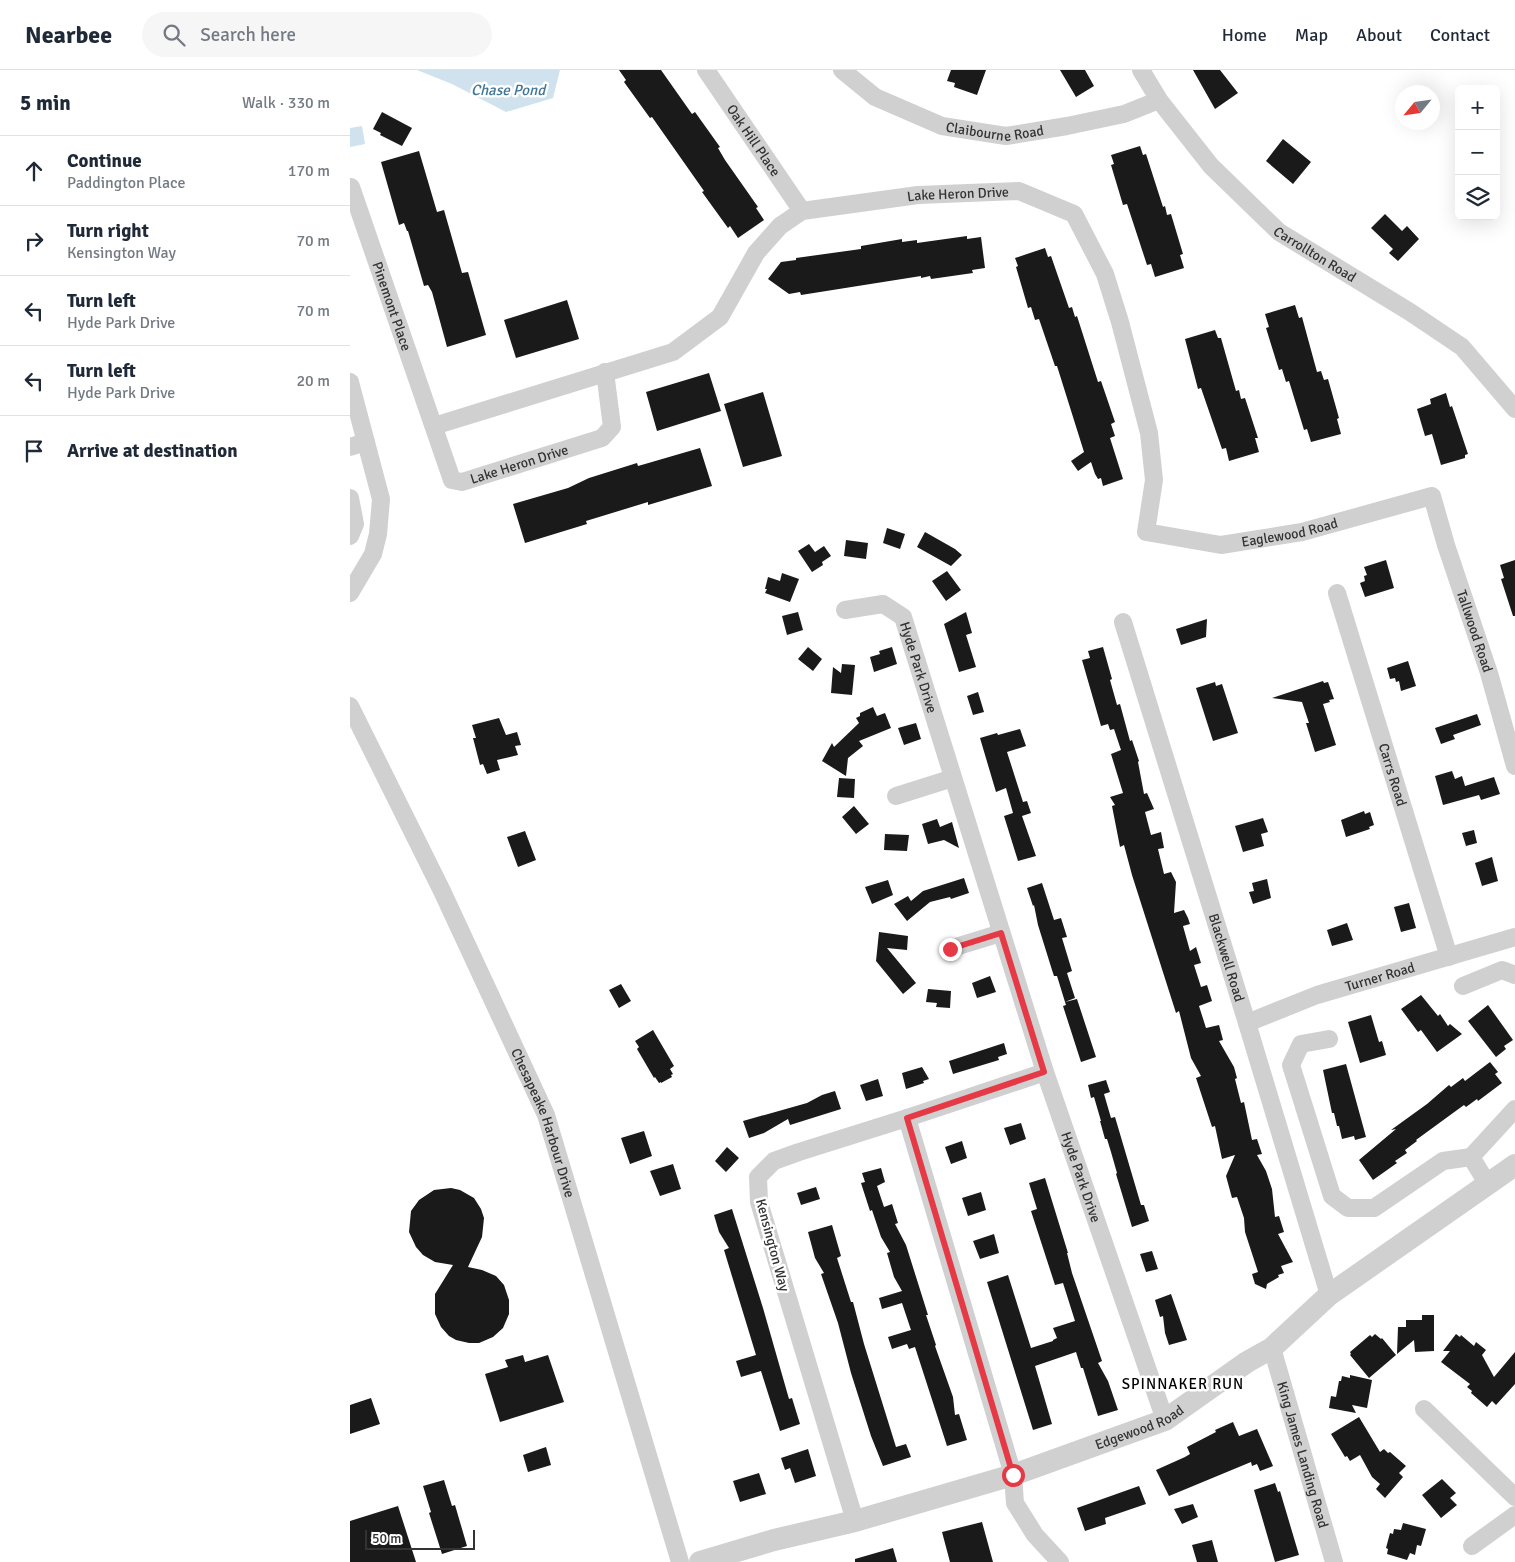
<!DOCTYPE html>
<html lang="en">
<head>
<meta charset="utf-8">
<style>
  :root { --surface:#fff; --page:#f6f6f7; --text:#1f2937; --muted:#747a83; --line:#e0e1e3 }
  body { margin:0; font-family:Signika,sans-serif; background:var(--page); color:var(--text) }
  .controls { position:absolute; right:15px; top:15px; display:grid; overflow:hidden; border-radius:8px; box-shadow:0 5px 20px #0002 }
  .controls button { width:45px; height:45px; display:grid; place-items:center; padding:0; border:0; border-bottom:1px solid var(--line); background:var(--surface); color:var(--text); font:25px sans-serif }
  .compass { position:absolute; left:1045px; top:15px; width:45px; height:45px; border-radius:50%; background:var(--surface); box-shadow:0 5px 20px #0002; rotate:241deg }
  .scale { position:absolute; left:15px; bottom:12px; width:110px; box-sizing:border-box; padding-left:5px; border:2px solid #333; border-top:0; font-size:14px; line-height:18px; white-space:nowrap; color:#333; -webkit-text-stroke:4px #fff; paint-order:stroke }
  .stop { position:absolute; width:15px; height:15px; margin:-11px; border:4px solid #e63946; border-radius:50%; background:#fff }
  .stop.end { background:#e63946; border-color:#fff; box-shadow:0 1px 5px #0008 }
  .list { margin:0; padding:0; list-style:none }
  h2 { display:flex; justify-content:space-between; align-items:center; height:65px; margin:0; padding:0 20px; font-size:21px }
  h2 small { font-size:16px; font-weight:400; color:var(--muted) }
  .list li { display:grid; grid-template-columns:32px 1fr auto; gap:15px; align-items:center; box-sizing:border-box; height:70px; padding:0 20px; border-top:1px solid var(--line) }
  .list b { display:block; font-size:19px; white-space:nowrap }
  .list p { margin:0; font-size:16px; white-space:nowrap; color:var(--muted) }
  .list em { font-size:16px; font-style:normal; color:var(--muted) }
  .icon { flex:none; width:28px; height:28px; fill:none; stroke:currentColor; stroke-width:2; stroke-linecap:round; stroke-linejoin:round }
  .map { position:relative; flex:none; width:1165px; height:1492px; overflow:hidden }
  header { display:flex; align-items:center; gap:30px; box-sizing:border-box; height:70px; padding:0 25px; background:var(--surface); border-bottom:1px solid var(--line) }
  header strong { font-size:24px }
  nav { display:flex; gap:28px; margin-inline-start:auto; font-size:18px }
  .search { width:350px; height:45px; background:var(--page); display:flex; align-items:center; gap:12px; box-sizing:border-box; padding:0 18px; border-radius:28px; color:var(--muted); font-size:19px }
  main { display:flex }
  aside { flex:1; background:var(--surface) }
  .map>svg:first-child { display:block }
  .water { fill:#cfe2ee }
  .building { fill:#1a1a1a }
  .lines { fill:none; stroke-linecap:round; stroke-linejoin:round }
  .minor { stroke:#d0d0d0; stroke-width:18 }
  .tertiary { stroke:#d0d0d0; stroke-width:22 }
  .route { stroke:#e63946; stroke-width:6 }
  .labels { text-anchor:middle; stroke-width:5; stroke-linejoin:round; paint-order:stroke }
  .street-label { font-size:14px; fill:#333; stroke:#fff }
  .water-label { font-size:15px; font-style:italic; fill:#3f7597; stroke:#fff }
  .neighbourhood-label { font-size:15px; letter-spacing:1px; fill:#000; stroke:#fff }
</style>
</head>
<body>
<header>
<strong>Nearbee</strong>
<div class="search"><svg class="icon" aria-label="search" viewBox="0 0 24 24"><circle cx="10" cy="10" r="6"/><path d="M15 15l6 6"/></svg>Search here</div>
<nav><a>Home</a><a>Map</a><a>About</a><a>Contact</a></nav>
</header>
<main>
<aside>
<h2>5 min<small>Walk · 330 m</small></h2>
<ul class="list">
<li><svg class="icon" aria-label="ahead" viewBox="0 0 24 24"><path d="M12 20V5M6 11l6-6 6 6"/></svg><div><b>Continue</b><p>Paddington Place</p></div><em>170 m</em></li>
<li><svg class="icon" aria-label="right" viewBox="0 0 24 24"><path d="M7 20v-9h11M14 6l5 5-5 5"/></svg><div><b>Turn right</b><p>Kensington Way</p></div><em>70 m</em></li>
<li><svg class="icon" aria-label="left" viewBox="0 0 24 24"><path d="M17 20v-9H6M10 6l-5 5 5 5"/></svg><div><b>Turn left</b><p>Hyde Park Drive</p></div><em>70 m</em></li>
<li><svg class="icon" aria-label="left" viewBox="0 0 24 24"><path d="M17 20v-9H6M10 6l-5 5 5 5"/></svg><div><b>Turn left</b><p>Hyde Park Drive</p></div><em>20 m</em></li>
<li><svg class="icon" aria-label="arrive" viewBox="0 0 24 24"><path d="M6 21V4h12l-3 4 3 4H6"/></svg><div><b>Arrive at destination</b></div></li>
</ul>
</aside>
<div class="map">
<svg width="1165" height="1492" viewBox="0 0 1165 1492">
  <rect width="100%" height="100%" fill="#fff"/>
  <path class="water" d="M67 0H210L203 28 156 42 102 14Z
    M12 56 15 74 0 77V58Z"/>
  <path class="building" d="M269 0H311L342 44 345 42 370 77 368 78 375 90 408 137 406 138 414 150 388 168 380 156 378 158 352 122 354 121 302 47 300 48 274 12 276 10Z
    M601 0H636L627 25 604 17 605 13 597 11Z
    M710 0H735L744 16 726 27Z
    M843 0H870L888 23 865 39Z
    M32 42 62 58 52 76 30 65 31 63 23 59Z
    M933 69 961 92 943 114 916 91Z
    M790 76 793 85 796 84 813 137 815 136 817 145 821 144 833 184 830 185 834 198 805 207 801 194 797 195 777 134 773 135 761 95 764 94 761 85Z
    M69 81 87 142 94 140 112 203 118 202 136 265 97 277 82 222 78 215 74 216 58 161H57L54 153 49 155 31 92Z
    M1035 144 1052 161 1057 156 1069 169 1048 191 1039 183 1043 179 1021 158Z
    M617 166V169L631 167 635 198 622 200 623 203 581 209 580 206 571 208V206L451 225 450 222 439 224 418 209 431 192 446 190V188L511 179V176L552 169V172L567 170V173Z
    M695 178 698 187 701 186 719 238 722 237 725 247 727 246 748 312 751 311 765 352 761 354 765 366 760 368 773 409 753 416 751 408 748 409 745 404 741 392 728 401 721 391 734 382 707 296H705L689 249 685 250 681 237 678 238 666 197 668 196 665 188Z
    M217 230 229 269 166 288 154 250Z
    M945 235 949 248 952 247 967 302 971 301 974 310 978 309 989 348 987 349 991 364 961 372 957 359 954 360 939 311 936 312 932 299 929 300 916 258 919 257 915 244Z
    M865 260 868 268H871L886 321 889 320 891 329 895 328 908 368H905L909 382 879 391 876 378 872 379 851 318 848 319 835 269Z
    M359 303 371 341 307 361 296 322Z
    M413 322 432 386 393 397 374 334Z
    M1096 323 1100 337 1102 336 1118 384 1115 385V388L1091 395 1082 364 1075 366 1067 339 1081 334 1080 329Z
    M350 378 362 416 298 435V432L236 451 237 454 175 473 163 434 218 418 239 408 287 393 288 396 295 394Z
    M537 458 555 464 550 479 533 473Z
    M575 462 605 479 612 485 601 496 567 477Z
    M496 470 518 473 516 489 494 486Z
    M459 474 465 482 474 476 481 486 472 492 473 495 462 502 448 481Z
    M1036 490 1044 518 1015 527 1010 513 1015 511 1014 506 1017 505 1014 497Z
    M1165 490V546H1163L1151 509 1154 508 1150 495Z
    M597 501 611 520 596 531 582 511Z
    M432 503 449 509 440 532 415 523 417 519H415L418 507 430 511Z
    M448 542 453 560 437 565 432 546Z
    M616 542 622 563 616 565 626 597 609 602 594 554Z
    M857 549 856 567 831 575 826 559Z
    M458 577 472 589 463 601 448 589Z
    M542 577 547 594 524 602 520 587 530 584 529 581Z
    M753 577 762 609 760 610 767 635 770 634 780 671 782 670 789 691 788 692 794 724 797 723 804 739 795 742 801 765 811 762 814 778 808 779 814 804 821 802 826 812 824 843 834 840 838 848 840 854 833 856 840 881 846 877 851 893 844 895 851 917 857 915 862 931 849 936 856 958 869 955 873 970 869 971 884 997 887 1008 885 1009 891 1033 894 1032 902 1070 907 1069 912 1084 907 1085 916 1101 922 1119 925 1147 929 1146 934 1162 928 1164 943 1192 931 1196 934 1203 928 1205 929 1207 917 1214 916 1219 905 1214 902 1204 908 1202 895 1162 894 1148 887 1127 882 1128 876 1106 885 1085 872 1089 865 1056 862 1057 846 1008 851 1006 841 988 829 941 826 943 782 805 774 775 770 777 762 736 765 735 760 727 773 723 761 684 771 680 764 659 760 660 758 654 751 656 732 590 740 588 738 581Z
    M1058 591 1066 616 1051 621 1049 611 1046 612 1045 608 1040 609 1037 598Z
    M492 594 505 595 502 625 481 623 483 597 491 603Z
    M973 611 974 613 978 612 984 629 979 630 980 632 973 634 986 675 965 682 956 653H959L952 632 922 628Z
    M865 612 866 616 872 614 888 663 863 671 846 618Z
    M628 622 634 642 623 645 617 626Z
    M523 637 527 646 535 643 541 658 509 671 513 676 498 688 496 706 472 691 482 673 484 677 509 653 506 648 510 646V643Z
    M1127 644 1131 655 1103 665 1105 669 1091 674 1085 658Z
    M149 648 156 665 167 662 171 675 165 676 168 685 147 690 150 700 137 704 133 694 130 695 123 668H126L122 655Z
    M566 653 571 669 554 675 548 658Z
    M670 659 676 676 657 682 673 732 677 731 681 743 672 746 686 786 668 791 654 746 663 743 656 718 646 722 630 668 647 663 648 665Z
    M1102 701 1105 709 1112 706 1115 716 1144 707 1150 724 1131 730 1129 725 1093 735 1085 706Z
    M489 708 505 709 504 728 487 727Z
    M504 736 519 754 506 764 492 747Z
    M1014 741 1015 744 1020 742 1024 755 1019 757 1020 759 996 767 991 750Z
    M913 748 918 762 911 764 914 776 893 782 885 756Z
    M587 749 590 757 602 752 609 778 594 770 578 774 572 754Z
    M1124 760 1127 773 1116 776 1112 763Z
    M175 761 186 790 168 797 157 767Z
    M535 764 559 765 557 781 534 780Z
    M1142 787 1148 811 1132 816 1125 793Z
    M614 808 619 823 601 829 600 827 580 832 557 851 544 834 558 826 561 831 573 821Z
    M917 809 921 828 903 834 899 822 904 821 902 813Z
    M538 810 543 825 522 834 515 817Z
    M692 813 704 850 711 848 717 867 712 868 722 901 717 903 725 928 715 932 707 906H704L702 900 688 855 684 835 683 836 677 818Z
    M1059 833 1066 858 1051 862 1044 837Z
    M997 853 1003 870 982 876 977 860Z
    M529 862 558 866 557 880 537 878 566 913 553 924 526 891Z
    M640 906 646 922 627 928 622 913Z
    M271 914 281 931 269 938 259 920Z
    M578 919 601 921 600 938 586 937 587 933 576 932Z
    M1071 925 1088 946 1090 944 1098 956 1100 954 1112 964 1087 982 1071 960 1068 962 1051 939Z
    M727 929 746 987 731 992 713 936 716 935 715 932Z
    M1138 935 1163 970 1154 976 1156 979 1146 987 1118 951Z
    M1021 945 1029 972 1032 971 1036 985 1010 993 998 952Z
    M303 960 324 996 320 999 323 1004 321 1005 322 1007 311 1013V1012L309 1013 305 1007 304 1008 287 979 289 977 285 971Z
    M654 973 657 984 648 987 649 990 603 1004 599 991Z
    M1140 992 1148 1002 1145 1004 1152 1013 1128 1031 1127 1029 1116 1037 1114 1035 1103 1043 1066 1070 1067 1071 1055 1080 1057 1083 1045 1091 1047 1093 1023 1110 1009 1090 1046 1059 1041 1060 1077 1034 1099 1015 1101 1017 1113 1008 1115 1011Z
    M996 994 1016 1067 1005 1070 1004 1066 992 1069 989 1056H987L984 1043H982L973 1000Z
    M572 997 579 1009 573 1011 574 1013 556 1019 552 1003Z
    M528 1009 533 1026 516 1031 510 1015Z
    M756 1010 760 1022 754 1024 761 1048 765 1047 791 1135H794L799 1151 782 1157 766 1104 767 1103 761 1082 757 1069H755L750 1051H751L744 1027 741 1028 738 1015Z
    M485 1021 491 1039 440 1055 438 1049 414 1063 399 1068 393 1051 457 1033 472 1025Z
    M671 1053 676 1069 660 1075 654 1058Z
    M294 1061 302 1086 280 1094 271 1068Z
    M612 1071 617 1088 601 1094 595 1077Z
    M377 1077 389 1088 376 1102 365 1091Z
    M323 1094 331 1119 310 1126 300 1101Z
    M531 1098 535 1112 527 1116 534 1137 542 1134 548 1153 545 1154 556 1175 578 1245H576L586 1275 585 1276 603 1327 605 1345 609 1344 617 1370 597 1376 565 1277 559 1279 557 1274 542 1279 538 1267 561 1260 552 1233 532 1239 529 1228 552 1221 544 1207 537 1183 540 1182 531 1167 522 1140 520 1141 511 1113 515 1112 512 1103Z
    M695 1108 718 1183H717L722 1203 752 1291 748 1293 758 1311 768 1340 748 1346 733 1298H731L726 1282 685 1296 702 1354 683 1360 637 1212 658 1205 681 1278 703 1271V1270L707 1268 703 1258 725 1251 713 1213 705 1215 681 1141 687 1139 679 1113Z
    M466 1117 470 1129 451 1135 447 1123Z
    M101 1118 110 1120 124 1128 131 1139 134 1148 132 1167 118 1197 132 1200 146 1206 154 1215 159 1230V1244L153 1258 143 1267 129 1273H119L106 1270 99 1266 91 1257 85 1244V1224L103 1195 85 1192 73 1185 66 1177 59 1162 61 1141 69 1130 84 1120Z
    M631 1122 636 1140 618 1146 612 1128Z
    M382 1139 413 1238 439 1329 442 1328 450 1354 430 1361 411 1301 391 1307 386 1291 406 1285 374 1180 379 1178 369 1162 364 1145Z
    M482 1155 491 1186 487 1188 501 1232H503L514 1274 546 1377 556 1374 561 1387 533 1396 521 1366 501 1303 488 1253 471 1204 474 1203 465 1188 458 1162Z
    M644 1164 649 1183 630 1189 623 1171Z
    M802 1181 808 1199 796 1202 790 1184Z
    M821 1224 837 1270 819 1275 815 1263 813 1246 810 1247 805 1230Z
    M1072 1245H1084V1281L1065 1282 1064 1270 1047 1284 1048 1257H1056V1250H1072Z
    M1025 1264 1031 1269 1032 1268 1046 1285 1019 1308 1000 1285 1001 1284 1000 1282 1020 1265 1022 1267Z
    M1106 1264 1110 1267 1111 1265 1124 1276 1126 1272 1136 1280 1132 1285 1144 1307 1165 1282V1314L1146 1335 1142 1331 1137 1337 1121 1323 1122 1321 1117 1317 1120 1314 1091 1292 1100 1281H1093Z
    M173 1285 175 1292 198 1285 214 1332 150 1352 135 1304 158 1297 155 1290Z
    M1000 1305 1022 1310 1017 1338 1002 1335 1006 1343 979 1338 981 1326 986 1327 989 1311H991L992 1306 1000 1308Z
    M21 1328 30 1354 0 1364V1335Z
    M1009 1347 1030 1382 1034 1379 1038 1383 1040 1382 1056 1396 1049 1403 1053 1407 1035 1428 1026 1419 1030 1414 1022 1407 1010 1385 1000 1391 997 1386 995 1387 981 1364Z
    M883 1352 889 1366 907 1359 923 1396 910 1401 907 1394 902 1396 901 1392 819 1426 806 1400 835 1387 840 1384 837 1377 866 1362 865 1360Z
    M196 1377 201 1395 178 1402 173 1385Z
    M458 1379 466 1406 445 1413 440 1398 435 1400 431 1388Z
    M409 1403 416 1424 390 1432 383 1411Z
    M1092 1409 1106 1423 1100 1428 1107 1435 1091 1448 1072 1425Z
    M94 1410 102 1436 105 1435 117 1476 92 1484 79 1443 81 1442 73 1416Z
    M925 1413 928 1422 930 1421 949 1485 925 1492 904 1420Z
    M789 1416 796 1434 755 1448 756 1454 735 1461 727 1438Z
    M843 1434 848 1447 832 1454 824 1439Z
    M48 1436 66 1492H0V1451Z
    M632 1452 643 1492H600L592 1462Z
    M1053 1453 1076 1459 1071 1476 1067 1475 1065 1485 1060 1483 1057 1490 1037 1484 1038 1479 1036 1478 1040 1463 1043 1464 1044 1459 1051 1460Z
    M862 1470 868 1492H847L842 1475Z
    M543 1478 547 1492H505V1489Z"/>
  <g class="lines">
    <g class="minor">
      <path id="s1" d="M356 0 452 141"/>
      <path id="s2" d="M492 0 525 27 592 56 656 66 717 56 774 44 809 30"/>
      <path id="s3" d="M791 0 809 30 861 96 929 162 1060 242 1112 277 1165 339"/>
      <path id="s4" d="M1 117 102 410 112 412 252 368 262 357 255 302"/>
      <path d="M0 312 31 429 28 464 23 484 0 523"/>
      <path id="s5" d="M84 356 323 282 370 247 406 183 430 156 452 141 568 125 669 121 724 144 755 204 770 252 799 363 804 410 796 462 871 475 952 462 1082 426 1096 475 1139 603 1165 696"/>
      <path d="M0 377 16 372"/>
      <path d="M0 428 5 454 0 466"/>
      <path id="s6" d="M987 523 1099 887"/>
      <path id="s7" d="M495 540 533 534 553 547 695 1002 815 1350"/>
      <path id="s8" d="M773 552 897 953 979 1225"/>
      <path id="s9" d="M0 636 92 821 196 1045 330 1492"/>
      <path d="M546 726 603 708"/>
      <path d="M599 879 651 863"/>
      <path d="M1113 916 1152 900 1165 905"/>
      <path id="s10" d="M897 953 967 925 1165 867"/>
      <path d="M979 969 951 974 941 995 982 1126 998 1138H1024L1093 1091 1121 1087 1165 1039"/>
      <path d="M557 1048 663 1405 665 1433 685 1465 710 1492"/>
      <path d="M1121 1087 1137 1113"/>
      <path id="s11" d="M922 1278 984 1492"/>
      <path d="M1074 1339 1165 1427"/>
      <path d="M505 1451 409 1132 408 1107 424 1091 449 1082 557 1048 695 1002"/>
      <path d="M1122 1476 1165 1445"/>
    </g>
    <path class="tertiary" id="s12" d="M350 1492 424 1470 505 1451 663 1405 815 1350 897 1292 922 1278 979 1225 1165 1095"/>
  </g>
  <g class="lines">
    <path class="route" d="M600 879 651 863 694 1002 557 1048 663 1405"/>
  </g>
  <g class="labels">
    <g class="street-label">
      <text dy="5" stroke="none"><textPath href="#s2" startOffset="169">Claibourne Road</textPath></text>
      <text dy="5" stroke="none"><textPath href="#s1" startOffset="85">Oak Hill Place</textPath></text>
      <text dy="5" stroke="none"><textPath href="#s5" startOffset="602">Lake Heron Drive</textPath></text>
      <text dy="5" stroke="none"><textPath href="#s3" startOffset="256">Carrollton Road</textPath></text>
      <text dy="5" stroke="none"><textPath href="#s4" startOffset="126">Pinemont Place</textPath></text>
      <text dy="5" stroke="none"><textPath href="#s4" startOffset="380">Lake Heron Drive</textPath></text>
      <text dy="5" stroke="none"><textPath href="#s5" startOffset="1201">Eaglewood Road</textPath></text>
      <text dy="5" stroke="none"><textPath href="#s5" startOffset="1490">Tallwood Road</textPath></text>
      <text dy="5" stroke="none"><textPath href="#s7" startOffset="115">Hyde Park Drive</textPath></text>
      <text dy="5" stroke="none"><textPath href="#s6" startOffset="190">Carrs Road</textPath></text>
      <text dy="5" stroke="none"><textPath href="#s8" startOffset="351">Blackwell Road</textPath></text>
      <text dy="5" stroke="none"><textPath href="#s10" startOffset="141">Turner Road</textPath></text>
      <text dy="5" stroke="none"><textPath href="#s9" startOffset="460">Chesapeake Harbour Drive</textPath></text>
      <text dy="5" stroke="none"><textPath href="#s7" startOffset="650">Hyde Park Drive</textPath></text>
      <text transform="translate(423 1175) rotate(75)" y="5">Kensington Way</text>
      <text dy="5" stroke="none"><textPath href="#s12" startOffset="460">Edgewood Road</textPath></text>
      <text dy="5" stroke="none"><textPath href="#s11" startOffset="111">King James Landing Road</textPath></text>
    </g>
    <g class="water-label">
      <text x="158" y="25">Chase Pond</text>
    </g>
    <g class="neighbourhood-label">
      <text x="833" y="1319">SPINNAKER RUN</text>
    </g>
  </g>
</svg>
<div class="controls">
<button>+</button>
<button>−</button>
<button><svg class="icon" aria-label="layers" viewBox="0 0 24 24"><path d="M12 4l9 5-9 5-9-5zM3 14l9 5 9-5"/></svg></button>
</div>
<svg class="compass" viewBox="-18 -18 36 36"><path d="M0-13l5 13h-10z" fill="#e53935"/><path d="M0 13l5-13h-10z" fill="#747a83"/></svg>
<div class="scale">50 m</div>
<div class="stop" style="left:663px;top:1405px"></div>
<div class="stop end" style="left:600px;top:879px"></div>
</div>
</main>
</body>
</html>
